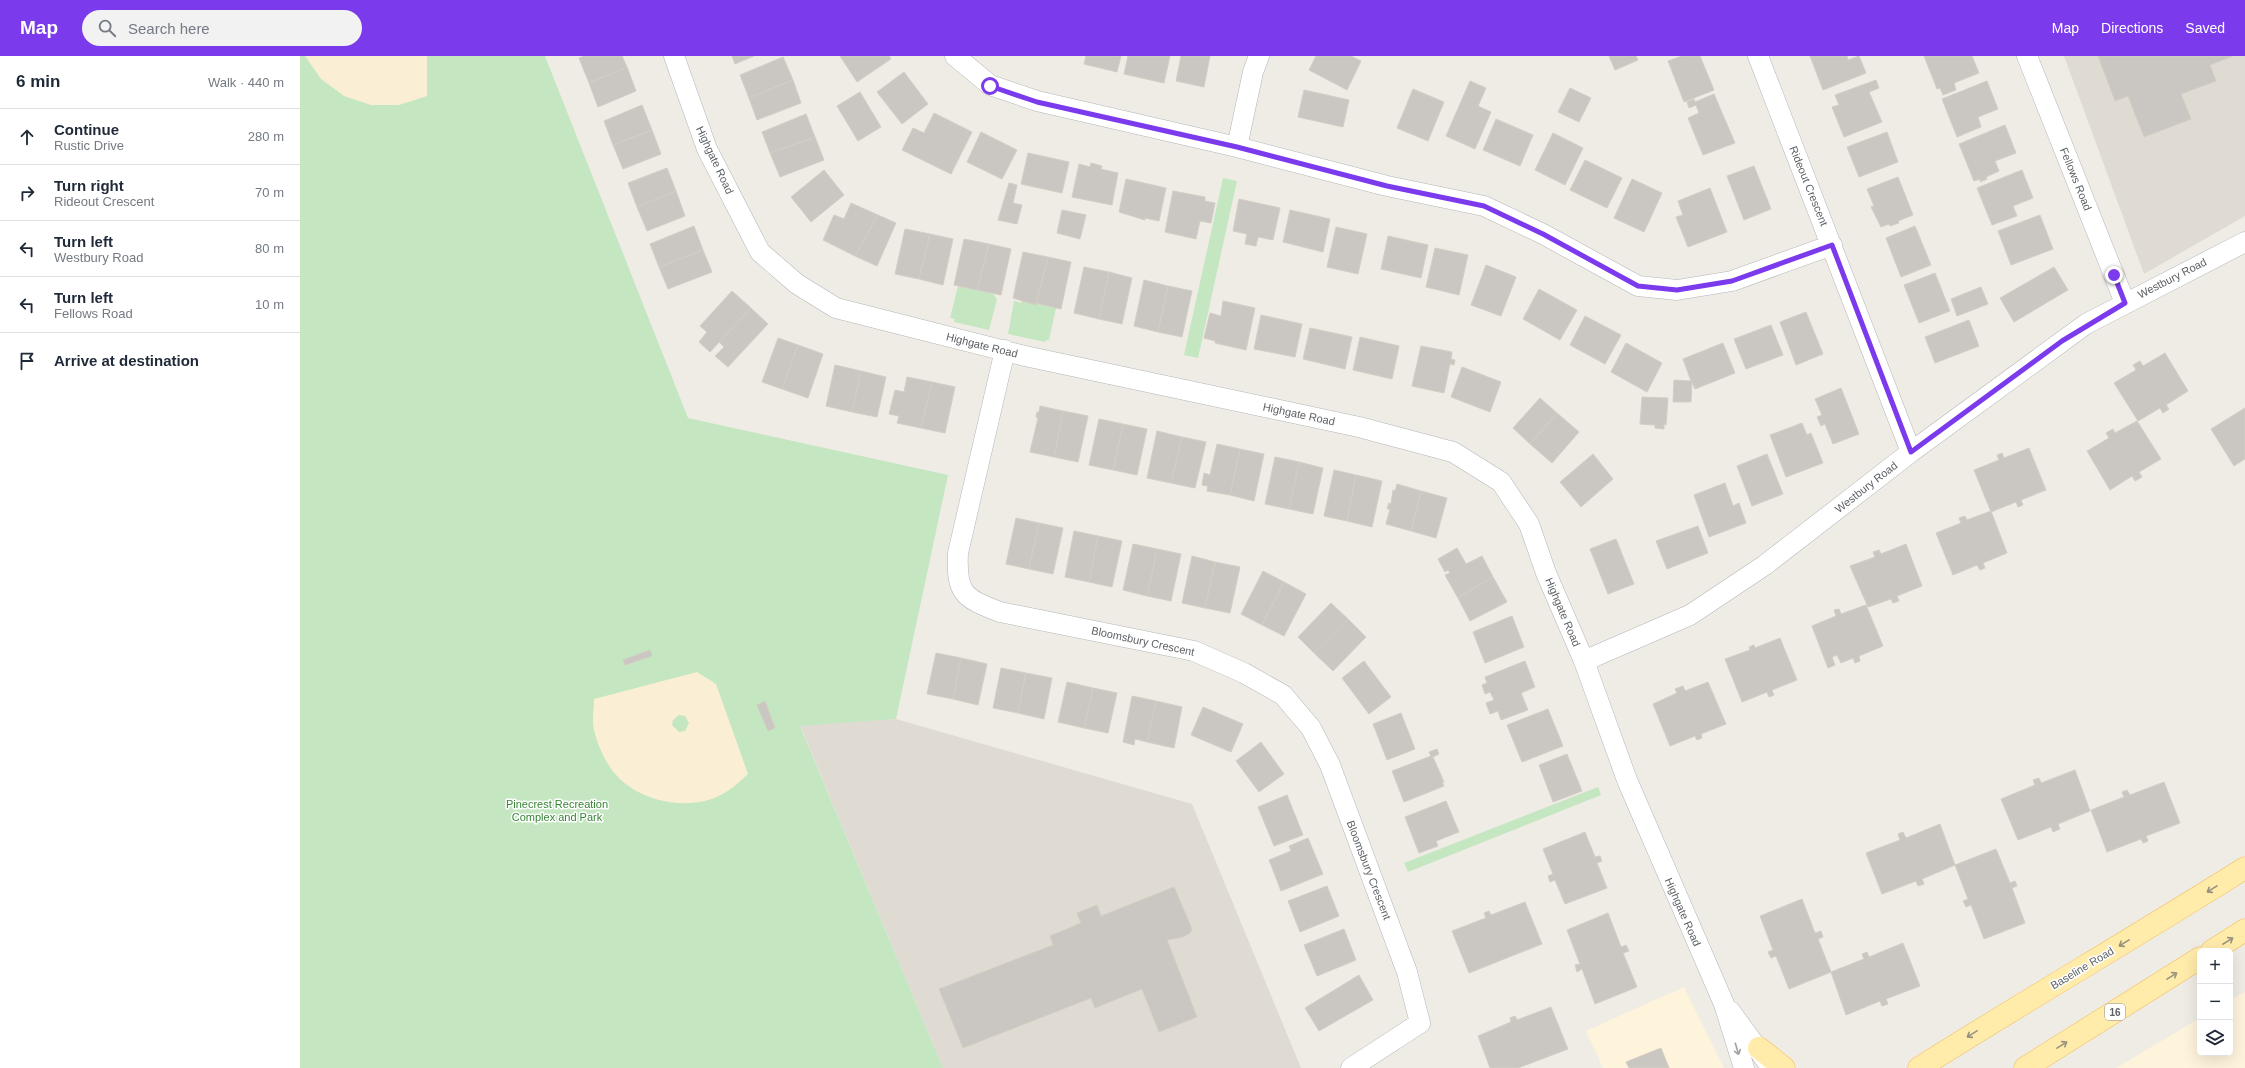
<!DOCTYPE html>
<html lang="en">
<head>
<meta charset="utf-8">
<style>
  :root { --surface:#fff; --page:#f2f2f3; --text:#1f2937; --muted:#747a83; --line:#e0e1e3; --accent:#7c3aed }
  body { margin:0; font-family:Arial,sans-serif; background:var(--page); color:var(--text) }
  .controls { position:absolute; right:12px; bottom:12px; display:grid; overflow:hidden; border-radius:6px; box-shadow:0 4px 16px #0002 }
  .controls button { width:36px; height:36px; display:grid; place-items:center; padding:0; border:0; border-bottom:1px solid var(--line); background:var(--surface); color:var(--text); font:20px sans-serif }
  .stop { position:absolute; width:12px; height:12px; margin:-9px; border:3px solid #7c3aed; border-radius:50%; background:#fff }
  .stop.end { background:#7c3aed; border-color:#fff; box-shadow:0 1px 4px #0008 }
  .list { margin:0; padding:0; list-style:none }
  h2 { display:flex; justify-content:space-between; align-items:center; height:52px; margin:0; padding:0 16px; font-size:17px }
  h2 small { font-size:13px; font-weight:400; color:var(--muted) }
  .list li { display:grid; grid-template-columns:26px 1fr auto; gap:12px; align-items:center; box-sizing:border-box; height:56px; padding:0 16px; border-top:1px solid var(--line) }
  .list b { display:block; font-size:15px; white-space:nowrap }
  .list p { margin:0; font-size:13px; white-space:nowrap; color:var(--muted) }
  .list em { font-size:13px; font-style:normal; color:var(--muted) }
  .icon { flex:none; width:22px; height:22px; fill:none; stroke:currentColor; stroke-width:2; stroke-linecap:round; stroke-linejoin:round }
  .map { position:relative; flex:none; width:1945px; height:1012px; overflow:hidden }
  header { display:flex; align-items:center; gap:24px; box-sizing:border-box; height:56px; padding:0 20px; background:var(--accent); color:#fff }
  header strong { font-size:19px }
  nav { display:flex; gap:22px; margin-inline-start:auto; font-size:14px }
  .search { width:280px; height:36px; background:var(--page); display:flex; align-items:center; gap:10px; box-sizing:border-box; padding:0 14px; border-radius:22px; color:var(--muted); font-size:15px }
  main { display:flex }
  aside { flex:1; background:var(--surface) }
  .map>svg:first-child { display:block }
  .commercial { fill:#fef3db }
  .education { fill:#dfdbd3 }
  .green { fill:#c4e6c1 }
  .sand { fill:#faefd4; fill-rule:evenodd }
  .building { fill:#cac7c2; stroke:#d4cdc3 }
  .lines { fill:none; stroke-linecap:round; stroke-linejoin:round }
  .minor-casing { stroke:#b2b6ba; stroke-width:21 }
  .primary-casing { stroke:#f1bc5c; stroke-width:23 }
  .minor { stroke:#fff; stroke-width:20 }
  .primary { stroke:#ffebaa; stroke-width:22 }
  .oneway { stroke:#96917d }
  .oneway2 { stroke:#9ea0a3 }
  .route { stroke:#7c3aed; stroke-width:5 }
  .labels { text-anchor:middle; stroke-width:3; stroke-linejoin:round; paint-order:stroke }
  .shield { fill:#fff; stroke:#8e9093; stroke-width:1 }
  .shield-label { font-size:10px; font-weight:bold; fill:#5d6165 }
  .street-label { font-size:11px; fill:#5d6165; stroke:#fff }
  .park-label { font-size:11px; fill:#378435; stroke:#fff }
</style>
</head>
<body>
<header>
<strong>Map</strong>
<div class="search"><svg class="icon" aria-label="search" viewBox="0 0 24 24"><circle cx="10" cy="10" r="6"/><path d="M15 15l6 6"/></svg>Search here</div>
<nav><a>Map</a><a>Directions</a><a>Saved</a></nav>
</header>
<main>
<aside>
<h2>6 min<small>Walk · 440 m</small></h2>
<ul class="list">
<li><svg class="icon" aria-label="ahead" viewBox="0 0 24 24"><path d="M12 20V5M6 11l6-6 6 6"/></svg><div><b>Continue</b><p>Rustic Drive</p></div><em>280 m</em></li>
<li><svg class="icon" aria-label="right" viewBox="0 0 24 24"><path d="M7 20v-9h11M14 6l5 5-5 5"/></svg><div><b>Turn right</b><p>Rideout Crescent</p></div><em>70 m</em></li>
<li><svg class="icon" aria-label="left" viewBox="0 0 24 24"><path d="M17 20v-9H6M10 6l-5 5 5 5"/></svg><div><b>Turn left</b><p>Westbury Road</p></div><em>80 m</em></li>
<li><svg class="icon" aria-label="left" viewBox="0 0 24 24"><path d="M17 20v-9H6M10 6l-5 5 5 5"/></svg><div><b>Turn left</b><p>Fellows Road</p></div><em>10 m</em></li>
<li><svg class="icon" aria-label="arrive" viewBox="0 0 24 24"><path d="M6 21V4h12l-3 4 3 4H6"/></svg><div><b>Arrive at destination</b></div></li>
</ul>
</aside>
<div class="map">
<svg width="1945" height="1012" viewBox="0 0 1945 1012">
  <rect width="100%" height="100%" fill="#efece5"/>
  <path class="commercial" d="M1384 931 1424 1012H1303L1286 975Z
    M1945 936V1012H1816L1900 962V997H1930V944Z"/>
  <path class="education" d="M1764 0H1945V160L1844 218Z
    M596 663 892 748 1001 1012H643L500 669Z"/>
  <path class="green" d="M0 0H245L388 362 648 419 596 663 500 670 643 1012H0Z
    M923 122 937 125 898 302 884 299Z
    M658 230 693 238 697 243 689 274 654 266 655 263 650 262Z
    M722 244 756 252 749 284H746L745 286 708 278 714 245 721 247Z
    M1298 731 1301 739 1108 816 1104 807Z"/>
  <path class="sand" d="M5 0H127V40L99 49H71L44 40 21 23Z
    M397 616 416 628 448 718C441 724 434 731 426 736 395 756 345 748 319 722 306 709 298 691 294 674 292 665 294 653 294 643ZM379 659 385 660 389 667 385 675 379 676 372 669 373 664Z"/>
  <path class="building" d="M285 0H322L327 11 289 27 279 2Z
    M432 0H454L435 8Z
    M540 0H589L591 3 557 26Z
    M786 0H821L817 16 784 8Z
    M828 0H870L864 27 824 18Z
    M881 0H910L904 31 876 25Z
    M1016 0H1051L1061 5 1047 34 1009 14Z
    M1309 0H1336L1338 4 1315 14Z
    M1382 0H1400L1414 34 1384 46 1368 5Z
    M1510 0H1547L1548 4 1559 0 1566 17 1523 34Z
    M1624 0H1672L1679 17 1654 27 1656 34 1643 39 1640 32 1637 33Z
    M1798 0H1933L1910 9 1916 25 1881 38 1891 63 1844 81 1828 40 1815 45Z
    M483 1 493 24 449 42 440 19Z
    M327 11 336 35 298 51 289 27Z
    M604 16 628 48 602 68 577 36Z
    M493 24 501 47 457 64 449 42Z
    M1576 24 1579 32 1569 36 1582 66 1544 81 1532 51 1539 49 1535 39Z
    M1170 25 1186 32 1178 50 1191 56 1175 93 1146 80Z
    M1687 25 1698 53 1678 61 1681 71 1657 81 1642 43Z
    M1270 32 1291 42 1279 66 1258 56Z
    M1113 33 1144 46 1128 85 1097 72Z
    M1004 34 1049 44 1043 71 998 61Z
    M560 36 581 71 558 85 537 50Z
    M1414 38 1435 87 1403 99 1388 62 1399 57 1396 49 1389 52 1387 46 1394 43 1395 46Z
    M342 49 352 74 313 89 304 65Z
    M634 57 672 76 651 118 602 94 613 72 624 77Z
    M506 58 515 81 470 97 462 76Z
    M1196 63 1233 79 1220 110 1183 94Z
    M1705 69 1716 97 1695 105 1699 115 1686 121 1687 123 1680 126V123L1674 125 1659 88Z
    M352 74 361 98 323 113 313 89Z
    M681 76 717 94 702 123 667 106Z
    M1587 76 1598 106 1559 121 1547 91Z
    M1253 77 1283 92 1265 129 1235 114Z
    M515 81 524 104 480 121 470 97Z
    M728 97 769 106 762 137 721 128Z
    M1285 104 1322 122 1307 152 1270 134Z
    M791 107 802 110 801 113 818 117 812 149 772 141 779 108 790 111Z
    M1454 110 1471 153 1444 164 1427 120Z
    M367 112 376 135 337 151 328 127Z
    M524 114 544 139 511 166 491 141Z
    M1722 114 1733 142 1713 150 1717 160 1692 169 1677 132Z
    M1598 121 1613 159 1598 165 1599 167 1590 170 1589 168 1581 171 1571 151 1574 150 1567 133Z
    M826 123 866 132 859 165 845 162V164L819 156Z
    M1332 123 1362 137 1344 176 1314 162Z
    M709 127 717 129 713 147 722 149 717 168 698 164Z
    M1410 132 1427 176 1388 191 1376 161 1383 159 1378 145Z
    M376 135 385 160 347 175 337 151Z
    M873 135 905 141V145L915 147 911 167 900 165 896 183 865 176Z
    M939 143 980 152 973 184 958 181 956 190 945 188 947 178 933 175Z
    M551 147 578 159 555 200 523 184 534 159 544 163Z
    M762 154 786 159 780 183 757 177Z
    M990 154 1030 163 1023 196 983 186Z
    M578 159 596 167 577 210 555 200Z
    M1740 159 1753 193 1711 209 1698 175Z
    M394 170 403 194 359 211 350 188Z
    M1615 170 1631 209 1601 221 1586 182Z
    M1036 171 1067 178 1058 218 1027 211Z
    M605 173 630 178 619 223 595 218Z
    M630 178 653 183 643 229 619 223Z
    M1088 180 1128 189 1121 222 1081 213Z
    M664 183 689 188 677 234 654 229Z
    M689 188 711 193 701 239 677 234Z
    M1135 192 1168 199 1159 239 1126 231Z
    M403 194 412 216 368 233 359 211Z
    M723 196 748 201 736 249 713 242Z
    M748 201 771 206 761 253 736 247Z
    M1186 209 1216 221 1201 260 1171 249Z
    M784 211 809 216 799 263 774 257Z
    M1754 211 1768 234 1714 266 1700 242Z
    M809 216 832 222 822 268 799 263Z
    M1635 217 1650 255 1619 267 1604 229Z
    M844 224 868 230 858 276 834 270Z
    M868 230 892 235 882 281 858 276Z
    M1681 231 1688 248 1657 260 1651 243Z
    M1239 233 1277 254 1260 284 1223 263Z
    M432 235 451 252 410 296 399 286 407 276 400 270Z
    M923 245 955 252 946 294 915 287V285L904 282 910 257 921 260Z
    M451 252 468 268 428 311 415 300 424 291 419 286Z
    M1506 256 1523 298 1496 309 1480 266Z
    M961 259 1002 268 995 301 954 293Z
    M1285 260 1321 279 1305 308 1270 289Z
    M1669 264 1679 290 1635 307 1625 281Z
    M1471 269 1483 299 1446 313 1434 283Z
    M1010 272 1052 281 1045 313 1003 303Z
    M1060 281 1099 290 1092 323 1053 314Z
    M478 282 498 289 482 333 462 326Z
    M1326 287 1362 307 1347 336 1311 316Z
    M1423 287 1435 317 1395 333 1392 326 1391 346H1373L1374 324 1391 325 1383 303Z
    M498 289 523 298 508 342 482 333Z
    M1121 290 1152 296 1151 303 1155 304 1154 309 1150 308 1144 337 1112 330Z
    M1865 297 1888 335 1866 349 1869 353 1863 357 1860 352 1838 365 1814 327 1836 314 1833 309 1840 305 1843 310Z
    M535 309 561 315 552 356 526 350Z
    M1162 311 1201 326 1190 356 1151 341Z
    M561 315 586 321 577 361 552 356Z
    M607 321 632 326 621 372 597 367 599 360 589 358 595 334 604 336Z
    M632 326 655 331 645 377 621 372Z
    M1541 332 1559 378 1533 388 1525 368 1521 370 1517 361 1522 359 1515 343Z
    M1342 341 1368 342 1366 369 1364 368V373L1355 372V369L1340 368Z
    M1240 342 1257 357 1230 388 1213 372Z
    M740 350 763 355 754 401 730 396 738 362 736 361 737 356H739Z
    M1945 352V403L1934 410 1911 373Z
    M763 355 788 360 778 406 754 401Z
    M1257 357 1279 376 1252 407 1230 388Z
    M799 363 823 368 813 414 789 409Z
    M1837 365 1861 403 1839 416 1842 421 1835 425 1832 420 1810 434 1787 395 1809 382 1806 377 1813 373 1815 377Z
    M1502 367 1507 379 1511 377 1523 407 1486 421 1470 379Z
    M823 368 847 373 837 419 813 414Z
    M857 375 882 381 871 427 847 422Z
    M882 381 906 386 895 432 871 427Z
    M917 388 940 393 930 439 907 435 908 430 902 429 904 417 910 419Z
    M1729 392 1746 434 1721 444 1723 449 1718 451 1716 446 1691 456 1674 414 1699 404 1697 399 1702 397 1704 402Z
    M940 393 964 398 954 445 930 439Z
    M1293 398 1313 423 1281 451 1260 426Z
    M1467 398 1483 438 1452 450 1437 410Z
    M975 401 999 406 989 453 965 448Z
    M999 406 1023 412 1013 458 989 453Z
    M1034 414 1056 419 1047 465 1024 460Z
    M1056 419 1082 425 1072 471 1047 465Z
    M1425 427 1433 450 1439 447 1446 467 1409 481 1394 439Z
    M1097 428 1121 435 1111 475 1086 468 1090 453H1087L1089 447 1091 448 1093 434 1095 435Z
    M1121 435 1147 442 1136 482 1111 475Z
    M1691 455 1707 497 1683 507 1685 512 1680 514 1677 509 1653 519 1636 477 1661 467 1659 462 1665 460 1667 464Z
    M716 462 739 467 729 513 706 508Z
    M739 467 763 472 753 518 729 513Z
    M1398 470 1408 497 1367 513 1356 485Z
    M774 475 798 480 789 526 765 521Z
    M798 480 822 485 812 531 789 526Z
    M1316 483 1334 528 1308 538 1290 493Z
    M833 488 857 493 847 540 823 534Z
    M1606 488 1622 530 1597 540 1599 545 1593 547 1591 543 1568 551 1550 510 1575 501 1573 496 1579 494 1581 498Z
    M1157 492 1166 508 1182 500 1193 521 1158 542 1145 519 1150 517 1148 514 1145 516 1138 503Z
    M857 493 881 498 871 545 847 540Z
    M892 500 915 506 905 552 882 547Z
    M915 506 940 511 930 557 905 552Z
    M963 515 984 526 962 569 941 558Z
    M1193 521 1207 546 1170 565 1158 542Z
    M984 526 1006 538 984 580 962 569Z
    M1031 547 1048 563 1014 597 998 581Z
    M1566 549 1583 590 1559 600 1560 605 1555 607 1553 602 1541 607 1537 599 1532 601 1535 609 1528 612 1512 570 1536 560 1534 554 1539 553 1541 558Z
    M1212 560 1224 591 1185 607 1173 576Z
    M1048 563 1066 581 1033 615 1014 597Z
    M1480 582 1497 624 1472 634 1474 639 1469 641 1467 636 1442 646 1425 603 1450 594 1449 591 1454 589 1455 592Z
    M350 594 352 600 325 609 323 604Z
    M636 597 661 602 653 643 627 638Z
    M661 602 687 608 678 649 653 643Z
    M1064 605 1091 641 1069 658 1042 622Z
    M1225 605 1235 631 1221 637 1228 654 1201 664 1198 655 1190 658 1186 647 1194 644 1190 636 1185 638 1182 629 1187 627 1185 621Z
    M701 612 726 617 718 657 693 652Z
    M726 617 752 622 744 663 718 657Z
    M767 626 793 632 784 672 758 666Z
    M1408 626 1426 668 1401 678 1402 682 1397 684 1395 680 1370 690 1353 648 1377 637 1375 633 1383 630 1385 635Z
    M793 632 817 637 808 677 784 672Z
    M832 640 856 645 847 686 835 683 834 689 823 686Z
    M465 645 475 672 468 675 457 649Z
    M856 645 882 651 874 692 847 686Z
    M903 651 943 668 931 696 891 679Z
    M1248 653 1263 690 1222 706 1207 669Z
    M1101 657 1115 693 1087 704 1073 668Z
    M961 686 984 718 959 736 936 705Z
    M1137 693 1139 698 1133 701 1144 726H1142L1144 730 1104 746 1092 715 1131 700 1129 696Z
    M1267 698 1282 735 1253 746 1239 709Z
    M1775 714 1790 755 1758 768 1760 773 1753 776 1751 771 1718 784 1701 743 1735 729 1733 724 1739 722 1741 727Z
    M1864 726 1880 767 1846 780 1848 785 1843 787 1841 783 1807 796 1791 754 1824 741 1822 736 1827 734 1830 739Z
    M987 739 1003 779 974 790 958 751Z
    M1146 745 1159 776 1136 785 1138 790 1119 797 1105 761Z
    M1640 768 1655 809 1622 823 1624 828 1618 830 1616 825 1582 838 1566 797 1600 784 1598 778 1603 776 1606 782Z
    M1285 776 1295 801 1300 800 1302 805 1297 807 1307 832 1265 848 1255 824 1250 826 1248 820 1253 818 1243 793Z
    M1008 782 1023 818 981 835 969 804 991 795 989 790Z
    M1696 793 1710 827 1715 825 1717 830 1712 832 1725 867 1684 883 1671 849 1666 851 1663 845 1668 843 1655 809Z
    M1027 830 1039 860 1000 876 988 845Z
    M874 831 892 873 890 877 883 881 867 884 897 961 859 976 842 933 795 952 791 942 663 992 639 933 753 889 750 880 781 867 777 857 797 849 801 860Z
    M1502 843 1515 877 1521 875 1523 881 1518 883 1531 916 1489 933 1476 900 1471 902 1468 896 1473 894 1460 860Z
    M1225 846 1242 888 1169 917 1152 875 1186 862 1184 857 1189 855 1191 859Z
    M1308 857 1321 891 1326 889 1329 895 1323 897 1337 931 1295 948 1282 913 1277 916 1275 909 1280 908 1267 874Z
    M1044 873 1056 904 1017 920 1004 889Z
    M1603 887 1620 930 1586 943 1588 948 1582 950 1580 945 1546 959 1531 916 1564 903 1562 898 1567 896 1569 901Z
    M1059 919 1073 944 1019 975 1005 952Z
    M1251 951 1268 993 1218 1012H1190L1178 980 1211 966 1210 962 1215 960 1217 964Z
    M1361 992 1369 1012H1329L1326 1006Z"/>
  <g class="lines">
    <defs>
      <path id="minor" d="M374 0 407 93 460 196 497 228 536 252 725 300 1059 371 1153 396 1201 426 1229 468 1246 517 1284 605 1327 724 1424 948 1444 1012
        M655 0 690 29 737 45 937 91 1087 130 1184 150 1243 178 1338 230 1377 234 1432 225 1532 189
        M1458 0 1611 396
        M1727 0 1825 247
        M937 91 953 16 959 0
        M705 294 658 497C656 537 663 542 700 556L894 595 944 617 983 639 1011 672 1030 709 1107 916 1120 967 1051 1012
        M1284 605 1390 559 1465 509 1611 396 1786 268 1945 186
        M1430 955 1468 1007"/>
      <path id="primary" d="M1912 895 1945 874
        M1459 992 1484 1012
        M1619 1012C1727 944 1837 880 1945 812
        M1725 1012 1900 902"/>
    </defs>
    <use href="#minor" class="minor-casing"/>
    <use href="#primary" class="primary-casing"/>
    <use href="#minor" class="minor"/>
    <use href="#primary" class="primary"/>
  </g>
  <defs><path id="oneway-shaft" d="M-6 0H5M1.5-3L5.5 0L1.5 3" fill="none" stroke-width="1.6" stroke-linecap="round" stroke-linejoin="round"/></defs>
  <g class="oneway">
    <use href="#oneway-shaft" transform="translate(1912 833) rotate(148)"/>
    <use href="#oneway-shaft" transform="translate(1928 885) rotate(-32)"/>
    <use href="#oneway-shaft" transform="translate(1824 887) rotate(149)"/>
    <use href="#oneway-shaft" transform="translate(1872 920) rotate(-32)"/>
    <use href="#oneway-shaft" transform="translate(1672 978) rotate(148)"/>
    <use href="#oneway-shaft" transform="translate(1762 989) rotate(-32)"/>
  </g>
  <use class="oneway2" href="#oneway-shaft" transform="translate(1437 993) rotate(74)"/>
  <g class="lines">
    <path class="route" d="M690 30 737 46 937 91 1087 130 1184 150 1243 178 1338 230 1377 234 1432 225 1532 189 1611 396 1762 285 1825 247 1814 219"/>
  </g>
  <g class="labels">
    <rect class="shield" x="1805" y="948" width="20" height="16" rx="3"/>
    <g class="shield-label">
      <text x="1815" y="960">16</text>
    </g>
    <g class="street-label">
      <text transform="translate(415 104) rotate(65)" y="4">Highgate Road</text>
      <text transform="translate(1776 123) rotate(68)" y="4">Fellows Road</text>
      <text transform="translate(1509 130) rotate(68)" y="4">Rideout Crescent</text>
      <text transform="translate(1872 222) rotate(-27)" y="4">Westbury Road</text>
      <text transform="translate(682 289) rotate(14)" y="4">Highgate Road</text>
      <text transform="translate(999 358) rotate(12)" y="4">Highgate Road</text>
      <text transform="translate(1566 431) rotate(-38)" y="4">Westbury Road</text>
      <text transform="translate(1263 556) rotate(67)" y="4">Highgate Road</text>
      <text transform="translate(843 585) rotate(12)" y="4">Bloomsbury Crescent</text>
      <text transform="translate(1069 814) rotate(69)" y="4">Bloomsbury Crescent</text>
      <text transform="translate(1383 856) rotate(66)" y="4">Highgate Road</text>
      <text transform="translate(1782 912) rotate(-31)" y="4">Baseline Road</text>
    </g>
    <g class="park-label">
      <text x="257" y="752">Pinecrest Recreation<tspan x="257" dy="13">Complex and Park</tspan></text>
    </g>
  </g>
</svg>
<div class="controls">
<button>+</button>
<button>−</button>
<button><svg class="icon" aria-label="layers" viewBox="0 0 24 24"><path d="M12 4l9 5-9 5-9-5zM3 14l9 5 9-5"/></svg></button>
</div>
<div class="stop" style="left:690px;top:30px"></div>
<div class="stop end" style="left:1814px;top:219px"></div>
</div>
</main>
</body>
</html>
